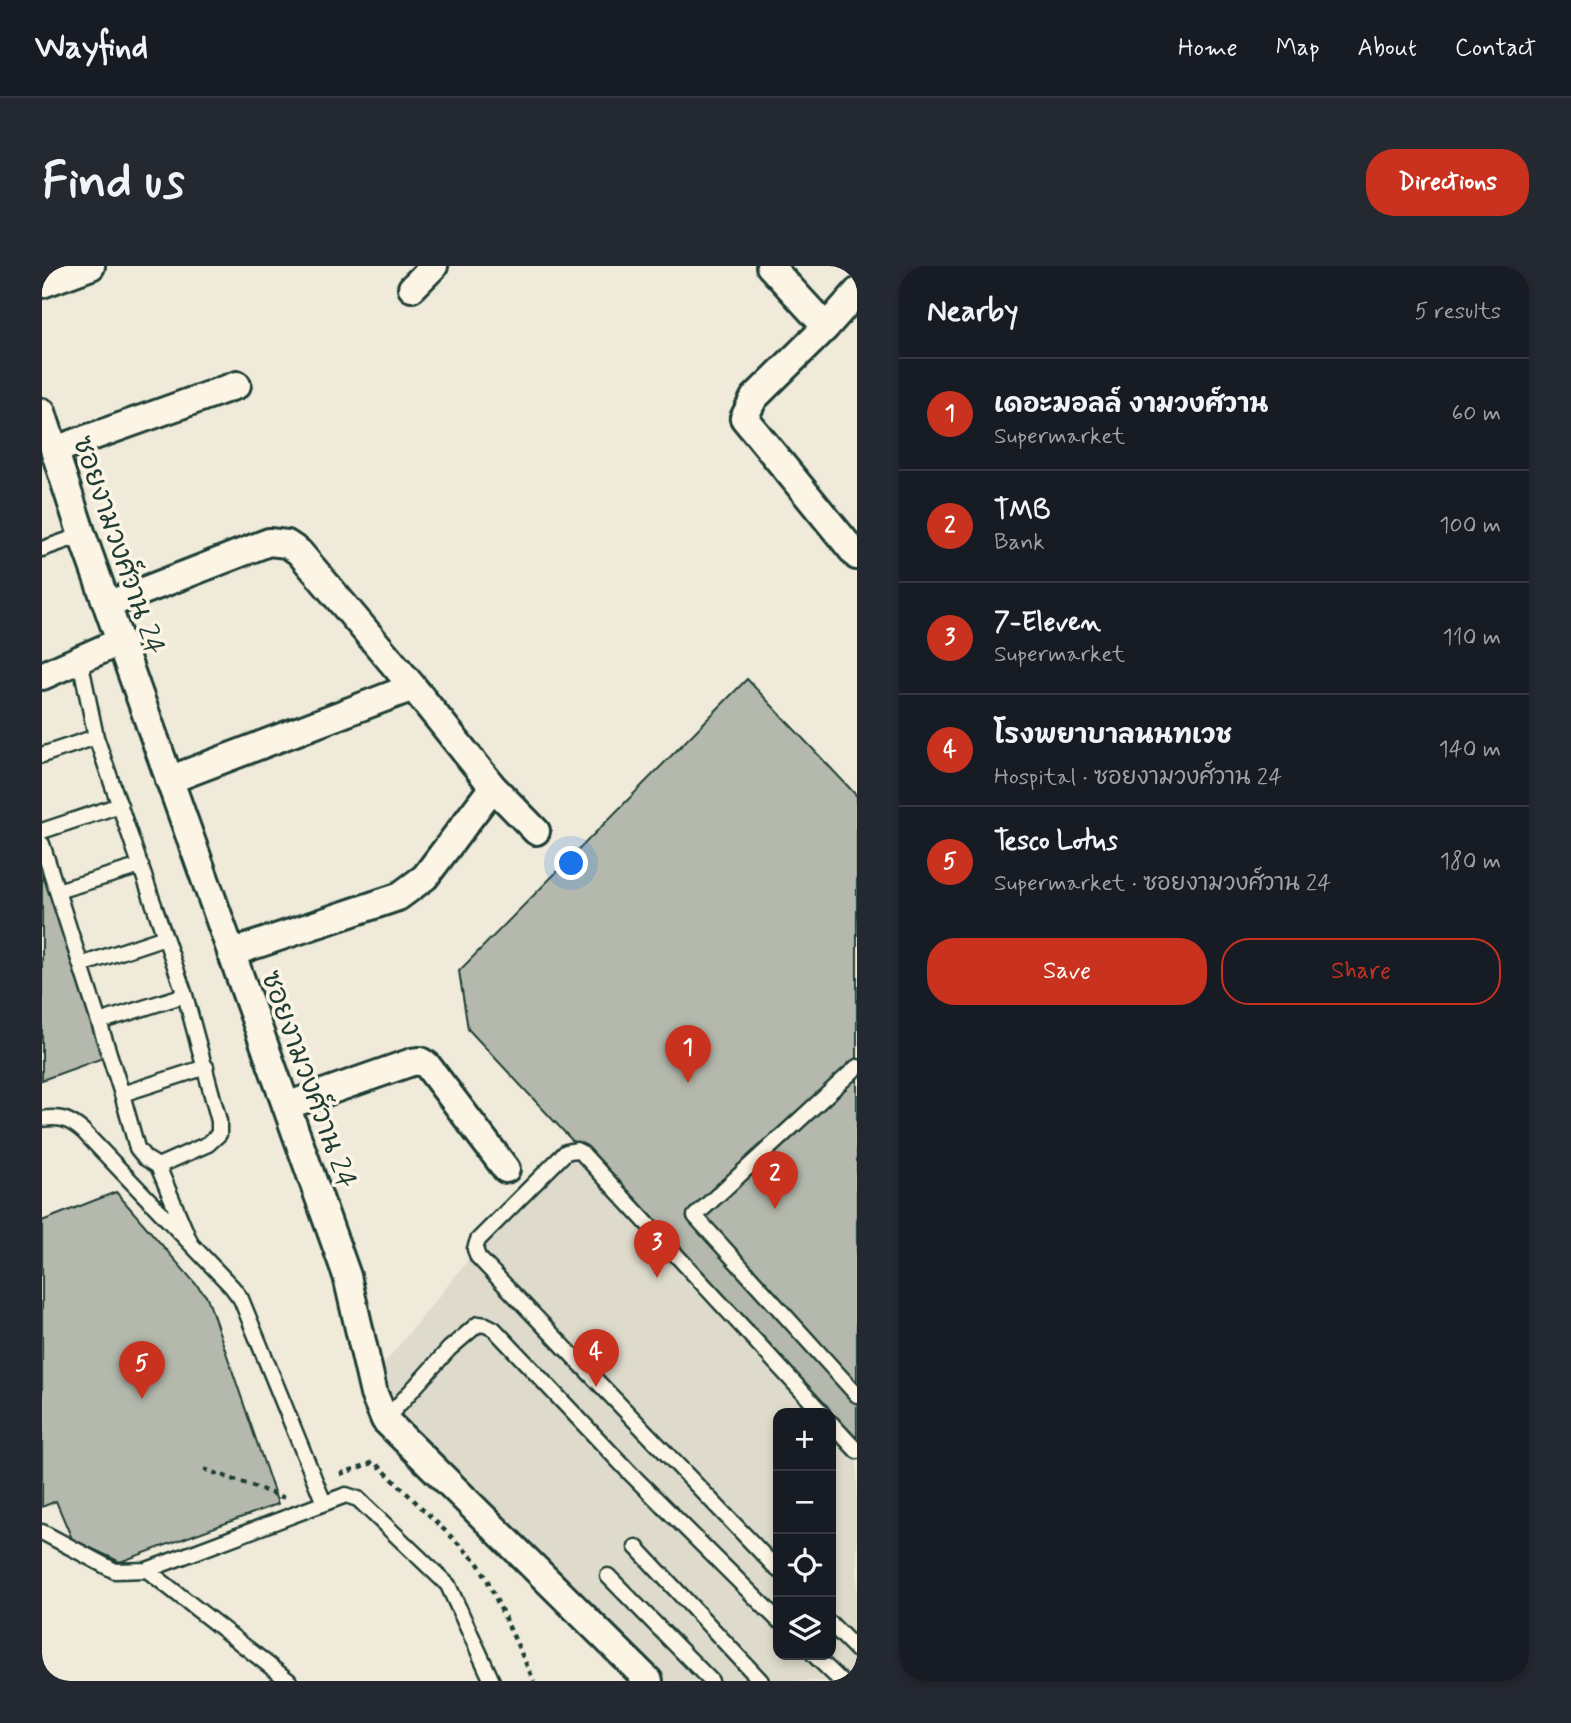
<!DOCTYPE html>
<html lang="en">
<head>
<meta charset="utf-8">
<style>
  :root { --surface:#171b24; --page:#242831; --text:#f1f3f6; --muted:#9ea1a6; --line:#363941; --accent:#c8321e }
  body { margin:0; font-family:Mynerve,"Playpen Sans Thai",sans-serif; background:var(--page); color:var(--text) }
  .controls { position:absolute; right:21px; bottom:21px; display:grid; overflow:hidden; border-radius:14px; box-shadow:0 4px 10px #0003 }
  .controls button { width:63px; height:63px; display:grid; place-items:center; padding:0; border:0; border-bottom:2px solid var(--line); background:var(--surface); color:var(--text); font:35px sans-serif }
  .you { position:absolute; left:530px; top:598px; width:24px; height:24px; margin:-18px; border:5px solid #fff; border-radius:50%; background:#1a73e8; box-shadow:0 0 0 10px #1a73e833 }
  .badge { display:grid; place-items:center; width:46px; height:46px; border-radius:50%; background:var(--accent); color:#fff; font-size:23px; font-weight:700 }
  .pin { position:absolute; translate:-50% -58px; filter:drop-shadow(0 2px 4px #0008) }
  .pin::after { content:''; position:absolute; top:37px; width:24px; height:21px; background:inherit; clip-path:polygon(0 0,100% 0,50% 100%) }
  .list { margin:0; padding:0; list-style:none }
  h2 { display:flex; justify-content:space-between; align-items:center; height:91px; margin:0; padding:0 28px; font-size:30px }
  h2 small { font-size:23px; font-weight:400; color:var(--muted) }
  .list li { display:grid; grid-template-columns:46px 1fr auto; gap:21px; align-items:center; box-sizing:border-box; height:112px; padding:0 28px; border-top:2px solid var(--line) }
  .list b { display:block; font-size:26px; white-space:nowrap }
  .list p { margin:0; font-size:23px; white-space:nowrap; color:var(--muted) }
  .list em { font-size:23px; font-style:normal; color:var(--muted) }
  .actions { display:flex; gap:14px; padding:21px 28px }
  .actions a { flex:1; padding:16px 0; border:2px solid var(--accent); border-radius:28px; text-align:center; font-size:24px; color:var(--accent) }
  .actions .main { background:var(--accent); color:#fff }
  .icon { flex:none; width:38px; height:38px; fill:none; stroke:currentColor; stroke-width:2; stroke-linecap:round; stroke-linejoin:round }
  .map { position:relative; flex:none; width:815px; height:1415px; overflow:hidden; border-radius:28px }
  header { display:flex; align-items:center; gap:42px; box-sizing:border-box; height:98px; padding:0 35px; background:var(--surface); border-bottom:2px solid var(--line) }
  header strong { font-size:33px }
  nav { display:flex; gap:38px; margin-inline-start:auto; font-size:24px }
  .intro { display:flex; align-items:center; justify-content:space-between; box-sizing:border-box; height:168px; padding:0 42px }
  h1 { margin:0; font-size:49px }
  .button { padding:18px 32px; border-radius:28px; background:var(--accent); color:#fff; font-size:24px; font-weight:700 }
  main { display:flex; gap:42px; padding:0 42px }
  aside { flex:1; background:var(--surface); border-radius:28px; box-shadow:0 4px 10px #0003 }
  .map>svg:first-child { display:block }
  .built { fill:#dedbcc }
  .building { fill:#b5b9ad; stroke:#1f3d34; stroke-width:2 }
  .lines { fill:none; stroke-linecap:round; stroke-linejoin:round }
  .lane-casing { stroke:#1f3d34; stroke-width:19 }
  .street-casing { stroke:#1f3d34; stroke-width:32 }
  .path { stroke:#1f3d34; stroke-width:4.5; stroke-dasharray:5 5; stroke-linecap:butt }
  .lane { stroke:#fcf5e5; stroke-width:14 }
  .street { stroke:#fcf5e5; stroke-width:26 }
  .labels { text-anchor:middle; stroke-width:7; stroke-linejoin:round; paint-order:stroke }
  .street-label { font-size:28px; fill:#1f3d34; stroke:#fcf5e5 }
</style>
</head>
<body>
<header>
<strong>Wayfind</strong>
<nav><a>Home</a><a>Map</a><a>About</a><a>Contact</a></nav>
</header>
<div class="intro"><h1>Find us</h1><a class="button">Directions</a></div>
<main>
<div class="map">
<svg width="815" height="1415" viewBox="0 0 815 1415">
  <rect width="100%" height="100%" fill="#efeada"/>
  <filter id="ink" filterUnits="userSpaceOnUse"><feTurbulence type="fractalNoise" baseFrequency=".0143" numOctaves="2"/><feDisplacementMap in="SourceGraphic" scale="14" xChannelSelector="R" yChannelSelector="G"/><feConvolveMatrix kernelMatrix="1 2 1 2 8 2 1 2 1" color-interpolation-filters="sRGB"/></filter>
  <g filter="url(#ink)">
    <path class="built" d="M529 872 785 1147H736V1389H789V1151L815 1179V1415H626L353 1144 342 1098 464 948Z"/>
    <path class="building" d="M705 413 815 530V1179L789 1151V1147H785L426 763 417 705Z
      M0 604 61 792 0 814Z
      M74 926 165 1031 236 1238 78 1296 30 1273 14 1235 0 1241V955Z"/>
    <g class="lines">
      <defs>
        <path id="lane" d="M0 283 40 269
          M38 394 54 471 143 729 177 855V868L166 878 116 900 148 976
          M0 489 54 471
          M0 565 78 539
          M0 578 80 828 95 882 103 892 116 900
          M15 625 99 600
          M39 699 123 671
          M57 756 143 729
          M815 801 653 950 815 1129
          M80 828 164 801
          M0 853C18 850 27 853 41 865L190 1021 199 1033 282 1237
          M343 1154 407 1083 436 1058 444 1059 452 1063 588 1207 736 1354
          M789 1157 815 1185
          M0 1266 73 1305 105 1304 304 1229 316 1233 406 1319 450 1415
          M594 1281 719 1415
          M105 1304 247 1415
          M736 1304 436 991 433 983 436 974 524 886 534 884 540 887 780 1147
          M566 1310 669 1415
          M789 1358 815 1384
          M772 1389 799 1415"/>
        <path id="street" d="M728 0 784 61
          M0 18 49 0
          M370 22 392 0
          M815 26 784 61 712 132 702 152 815 290
          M0 146 40 269 305 1010 332 1128 343 1154 607 1415
          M13 184 195 119
          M65 339 227 276 245 278 257 286 371 421 451 521 494 565
          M0 410 77 376
          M127 514 371 421
          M189 687 356 631 383 611 451 521
          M244 840 370 796 378 795 385 799 464 903"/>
      </defs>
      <use href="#lane" class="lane-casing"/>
      <use href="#street" class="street-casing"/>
      <path class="path" d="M162 1203 243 1232
        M298 1208 330 1197 335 1198 435 1296 443 1309 492 1415"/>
      <use href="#lane" class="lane"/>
      <use href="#street" class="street"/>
    </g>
  </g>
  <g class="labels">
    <g class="street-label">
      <text transform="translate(78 279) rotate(71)" y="10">ซอยงามวงศ์วาน 24</text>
      <text transform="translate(268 813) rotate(70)" y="10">ซอยงามวงศ์วาน 24</text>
    </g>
  </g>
</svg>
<div class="controls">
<button>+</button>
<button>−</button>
<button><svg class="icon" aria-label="locate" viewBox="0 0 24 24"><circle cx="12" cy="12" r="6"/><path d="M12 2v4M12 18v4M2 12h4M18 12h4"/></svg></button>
<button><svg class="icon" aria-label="layers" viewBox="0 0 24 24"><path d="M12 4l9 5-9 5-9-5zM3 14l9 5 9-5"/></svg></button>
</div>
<div class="you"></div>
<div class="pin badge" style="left:646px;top:817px">1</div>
<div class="pin badge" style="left:733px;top:943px">2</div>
<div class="pin badge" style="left:615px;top:1012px">3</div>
<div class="pin badge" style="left:554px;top:1121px">4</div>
<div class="pin badge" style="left:100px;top:1133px">5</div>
</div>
<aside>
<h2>Nearby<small>5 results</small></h2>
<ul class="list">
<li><span class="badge">1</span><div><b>เดอะมอลล์ งามวงศ์วาน</b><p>Supermarket</p></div><em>60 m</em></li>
<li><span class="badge">2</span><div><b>TMB</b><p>Bank</p></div><em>100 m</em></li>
<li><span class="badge">3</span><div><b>7-Eleven</b><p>Supermarket</p></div><em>110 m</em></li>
<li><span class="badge">4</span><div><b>โรงพยาบาลนนทเวช</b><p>Hospital · ซอยงามวงศ์วาน 24</p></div><em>140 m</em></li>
<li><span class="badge">5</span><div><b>Tesco Lotus</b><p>Supermarket · ซอยงามวงศ์วาน 24</p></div><em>180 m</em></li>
</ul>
<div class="actions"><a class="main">Save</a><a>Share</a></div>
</aside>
</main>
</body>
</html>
